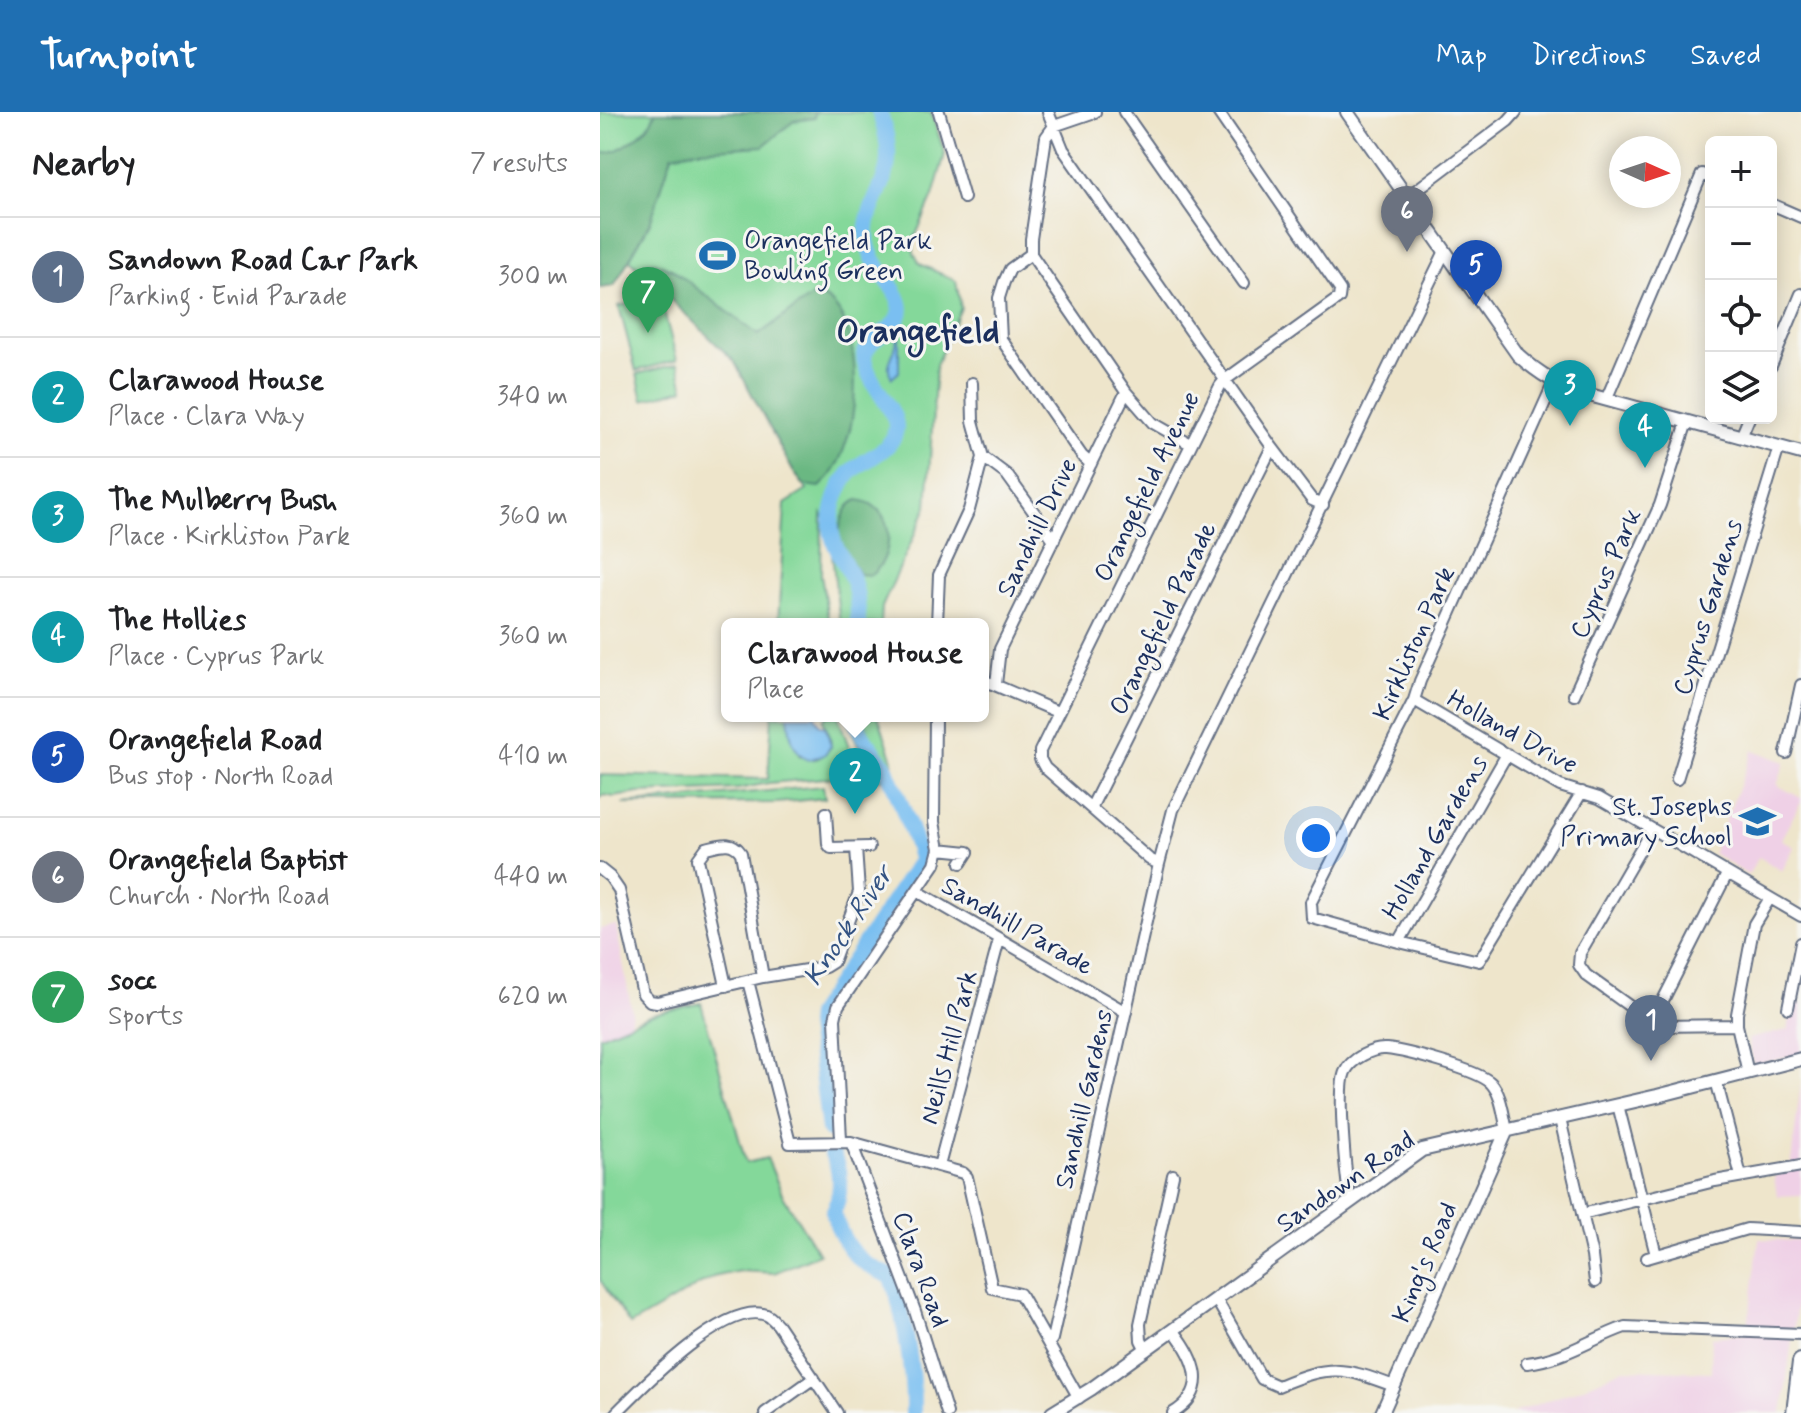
<!DOCTYPE html>
<html lang="en">
<head>
<meta charset="utf-8">
<style>
  :root { --surface:#fff; --page:#f6f6f6; --text:#202124; --muted:#757577; --line:#e0e0e0; --accent:#1f6fb2 }
  body { margin:0; font-family:Mynerve,sans-serif; background:var(--page); color:var(--text) }
  .controls { position:absolute; right:24px; top:24px; display:grid; overflow:hidden; border-radius:12px; box-shadow:0 4px 20px #0003 }
  .controls button { width:72px; height:72px; display:grid; place-items:center; padding:0; border:0; border-bottom:2px solid var(--line); background:var(--surface); color:var(--text); font:40px sans-serif }
  .compass { position:absolute; left:1009px; top:24px; width:72px; height:72px; border-radius:50%; background:var(--surface); box-shadow:0 4px 20px #0003; rotate:93deg }
  .you { position:absolute; left:716px; top:726px; width:28px; height:28px; margin:-20px; border:6px solid #fff; border-radius:50%; background:#1a73e8; box-shadow:0 0 0 12px #1a73e833 }
  .badge { display:grid; place-items:center; width:52px; height:52px; border-radius:50%; background:var(--accent); color:#fff; font-size:26px; font-weight:700 }
  .pin { position:absolute; translate:-50% -66px; filter:drop-shadow(0 2px 4px #0008) }
  .pin::after { content:''; position:absolute; top:42px; width:28px; height:24px; background:inherit; clip-path:polygon(0 0,100% 0,50% 100%) }
  .popup { position:absolute; left:121px; top:506px; width:268px; height:104px; box-sizing:border-box; display:grid; place-content:center; border-radius:12px; background:var(--surface); filter:drop-shadow(0 2px 6px #0005); font-size:26px; white-space:nowrap; color:var(--muted) }
  .popup b { font-size:30px; color:var(--text) }
  .popup::after { content:''; position:absolute; left:50%; top:100%; margin-left:-16px; border:16px solid transparent; border-top-color:var(--surface) }
  .list { margin:0; padding:0; list-style:none }
  h2 { display:flex; justify-content:space-between; align-items:center; height:104px; margin:0; padding:0 32px; font-size:34px }
  h2 small { font-size:26px; font-weight:400; color:var(--muted) }
  .list li { display:grid; grid-template-columns:52px 1fr auto; gap:24px; align-items:center; box-sizing:border-box; height:120px; padding:0 32px; border-top:2px solid var(--line) }
  .list b { display:block; font-size:30px; white-space:nowrap }
  .list p { margin:0; font-size:26px; white-space:nowrap; color:var(--muted) }
  .list em { font-size:26px; font-style:normal; color:var(--muted) }
  .icon { flex:none; width:44px; height:44px; fill:none; stroke:currentColor; stroke-width:2; stroke-linecap:round; stroke-linejoin:round }
  .map { position:relative; flex:none; width:1201px; height:1301px; overflow:hidden }
  header { display:flex; align-items:center; gap:48px; box-sizing:border-box; height:112px; padding:0 40px; background:var(--accent); color:#fff }
  header strong { font-size:38px }
  nav { display:flex; gap:44px; margin-inline-start:auto; font-size:28px }
  main { display:flex }
  aside { flex:1; background:var(--surface) }
  .map>svg:first-child { display:block }
  .built { fill:#efd0e6 }
  .green { fill:#84d89a; stroke:#50847c; stroke-width:2 }
  .forest { fill:#6bb882; stroke:#437470; stroke-width:2 }
  .water { fill:#7abff1; stroke:#4a77a8; stroke-width:2 }
  .lines { fill:none; stroke-linecap:round; stroke-linejoin:round }
  .river { stroke:#7abff1; stroke-width:16 }
  .minor-casing { stroke:#656f84; stroke-width:14 }
  .tertiary-casing { stroke:#656f84; stroke-width:16 }
  .primary-casing { stroke:#656f84; stroke-width:20 }
  .minor { stroke:#fff; stroke-width:10 }
  .tertiary { stroke:#fff; stroke-width:12 }
  .primary { stroke:#fff; stroke-width:16 }
  .labels { text-anchor:middle; stroke-width:6; stroke-linejoin:round; paint-order:stroke }
  .poi-label { font-size:26px; fill:#1b2f5e; stroke:#f6f6f2; text-anchor:start }
  .street-label { font-size:26px; fill:#1b2f5e; stroke:#f6f6f2 }
  .water-label { font-size:28px; font-style:italic; fill:#335383; stroke:#f6f6f2 }
  .district-label { font-size:34px; font-weight:bold; fill:#1b2f5e; stroke:#f6f6f2 }
</style>
</head>
<body>
<header>
<strong>Turnpoint</strong>
<nav><a>Map</a><a>Directions</a><a>Saved</a></nav>
</header>
<main>
<aside>
<h2>Nearby<small>7 results</small></h2>
<ul class="list">
<li><span class="badge" style="background:#5c6f8a">1</span><div><b>Sandown Road Car Park</b><p>Parking · Enid Parade</p></div><em>300 m</em></li>
<li><span class="badge" style="background:#0f9aa8">2</span><div><b>Clarawood House</b><p>Place · Clara Way</p></div><em>340 m</em></li>
<li><span class="badge" style="background:#0f9aa8">3</span><div><b>The Mulberry Bush</b><p>Place · Kirkliston Park</p></div><em>360 m</em></li>
<li><span class="badge" style="background:#0f9aa8">4</span><div><b>The Hollies</b><p>Place · Cyprus Park</p></div><em>360 m</em></li>
<li><span class="badge" style="background:#1a4fb4">5</span><div><b>Orangefield Road</b><p>Bus stop · North Road</p></div><em>410 m</em></li>
<li><span class="badge" style="background:#6b7280">6</span><div><b>Orangefield Baptist</b><p>Church · North Road</p></div><em>440 m</em></li>
<li><span class="badge" style="background:#2e9e5b">7</span><div><b>socc</b><p>Sports</p></div><em>620 m</em></li>
</ul>
</aside>
<div class="map">
<svg width="1201" height="1301" viewBox="0 0 1201 1301">
  <rect width="100%" height="100%" fill="#f6f6f2"/>
  <filter id="ink" filterUnits="userSpaceOnUse"><feTurbulence type="fractalNoise" baseFrequency=".0125" numOctaves="2"/><feDisplacementMap in="SourceGraphic" scale="16" xChannelSelector="R" yChannelSelector="G"/><feConvolveMatrix kernelMatrix="1 2 1 2 8 2 1 2 1" color-interpolation-filters="sRGB"/></filter>
  <filter id="wash" filterUnits="userSpaceOnUse"><feTurbulence type="fractalNoise" baseFrequency=".006" numOctaves="4" result="noise"/><feDisplacementMap in="SourceGraphic" scale="32" xChannelSelector="R" yChannelSelector="G"/><feGaussianBlur stdDeviation="1.8" result="paint"/><feColorMatrix in="noise" values="0 0 0 0 0 0 0 0 0 0 0 0 0 0 0 0 0 1.4 0 .05"/><feComposite in="paint" operator="in"/></filter>
  <g filter="url(#wash)">
    <rect width="100%" height="100%" fill="#eee5cb"/>
    <path class="built" d="M1153 638 1185 650 1177 673 1201 686V690L1181 727 1194 735 1182 759 1159 745 1148 763 1113 741Z
      M16 813 32 900 30 911 0 924V817Z
      M1195 891 1201 892V942L1154 953 1148 927 1187 918Z
      M1201 971V1083L1177 1084 1174 1064 1190 1058Z
      M1159 1127 1201 1129V1163L1182 1301H912L977 1278 1024 1257 1111 1260 1112 1225 1147 1222Z"/>
    <path class="green" d="M0 0H331L345 42 333 84 313 130 314 141 320 152 356 169 361 196 336 253 327 395 282 495 281 512H260C261 459 249 446 222 402L221 463 229 512H178L185 392 207 378 193 359 134 248 0 119Z
      M60 185 77 248 36 259 19 194Z
      M78 252 84 277 43 288 37 262Z
      M231 434C246 459 253 483 254 512H240Z
      M172 604H188L199 643C214 651 222 647 231 635L230 624 223 608 226 604H238L254 649 236 665 169 671 138 677 39 681 14 685 5 683 0 686V663L168 667Z
      M245 604H251L264 635 288 666 246 670 263 643Z
      M263 604H278L293 648 291 661 272 632Z
      M223 674 225 686 177 691 23 692Z
      M101 891 146 1051 167 1046 183 1084 219 1142 174 1161 140 1159 113 1165 30 1213 0 1168V924L52 902Z"/>
    <path class="forest" d="M55 0H215L214 6 194 9 163 34 97 38 72 43 50 111 14 174 0 176V41C19 43 51 18 55 0Z
      M55 150 72 157 158 223 215 182C261 193 259 285 249 321 243 342 236 360 220 375L204 373 193 359 134 249 43 161 46 151Z
      M258 388C295 393 297 443 271 463L259 462 237 426C241 413 243 393 258 388Z"/>
    <path class="water" d="M299 213V260L292 266C284 253 293 246 296 233 298 225 296 220 299 213Z
      M188 604H215L219 612 226 616 231 634 224 643 208 648C191 638 190 622 188 604Z"/>
    <g class="lines">
      <path class="river" d="M258 512C258 498 258 483 253 469 246 450 231 434 231 413 232 395 238 375 250 361 264 346 295 339 296 315 296 295 265 270 264 243 271 222 295 220 300 202 306 183 275 159 269 137 261 109 275 92 284 67 292 46 287 20 279 0
        M229 1018 216 913 217 903 320 749C320 739 290 661 283 651 271 635 260 624 254 604
        M231 1040C242 1058 242 1083 233 1101 244 1135 256 1151 291 1164 304 1199 314 1262 313 1300"/>
    </g>
  </g>
  <g filter="url(#ink)">
    <g class="lines">
      <defs>
        <path id="minor" d="M339 0 364 86
          M448 0 463 37 672 335 712 388 723 393
          M495 0 454 14 446 25 431 127V142L526 280 553 311 590 332
          M524 0 644 171
          M807 85 908 9 916 0
          M1171 92 1201 105
          M431 142 410 157 404 170 399 186 401 227 482 344 491 352
          M1171 254 1201 182
          M954 270 820 569 814 588 711 790 712 806 799 830 879 849 982 680
          M1006 288 1102 62 1111 66
          M1141 325 1149 306
          M383 345 407 363 454 428
          M337 512 339 463 369 398 383 345 373 309 372 271
          M383 568 458 600
          M396 572 400 537 526 280
          M974 583 1060 393 1087 310
          M814 588 960 674 999 686 1201 804
          M1186 641 1201 573
          M1077 667 1179 335
          M491 696 672 335
          M226 701 228 732 231 736 269 735
          M1052 717 980 841 979 853 986 863 1057 914 1137 913
          M339 737 368 740 361 751
          M559 752 549 747 445 656 440 647V639L620 274 625 268 739 186 740 178 618 0
          M0 757 10 765 19 778 43 882 50 889 57 890 163 865 225 855 233 850 259 780 256 736
          M317 779 526 900
          M799 830 907 642
          M148 869 190 1031 251 1030 363 1061 367 1065 392 1176 420 1182 479 1286
          M126 874 98 747 106 736C119 733 132 727 141 741L163 865
          M1188 896 1201 831
          M1052 910 1127 762
          M1148 961 1137 913V902L1154 812 1170 786
          M1116 968 1141 1064
          M1018 993 1056 1143
          M960 1007 992 1144 995 1170
          M241 1028 235 907 238 894 335 752 339 737 334 710 335 604
          M251 1030 315 1199 347 1301
          M339 1054 399 828
          M750 1089C746 1066 737 978 745 960 751 947 772 936 786 937 806 939 878 958 891 971 902 983 903 1003 907 1018
          M982 1102 1115 1069 1201 1054
          M1047 1146 1147 1117 1201 1120
          M616 1187 662 1267 678 1274C730 1252 743 1255 794 1274
          M449 1231 452 1227 559 752 573 698 845 139
          M546 1238 541 1228 540 1212 573 1063
          M927 1251C964 1247 991 1227 1025 1215L1201 1222
          M16 1301C43 1274 122 1192 163 1202 170 1203 173 1208 178 1213L237 1301
          M165 1301 214 1266
          M573 1301C611 1278 595 1246 574 1219"/>
        <path id="tertiary" d="M747 0 918 243C939 262 959 274 986 282L1201 341
          M452 1301 491 1277 822 1038 1057 984 1201 947
          M782 1301 907 1018"/>
        <path id="primary" d="M1195 1301 1201 1250"/>
      </defs>
      <use href="#minor" class="minor-casing"/>
      <use href="#tertiary" class="tertiary-casing"/>
      <use href="#primary" class="primary-casing"/>
      <use href="#minor" class="minor"/>
      <use href="#tertiary" class="tertiary"/>
      <use href="#primary" class="primary"/>
    </g>
  </g>
  <defs>
    <symbol id="stadium-bare" viewBox="-9 -9 18 18"><path d="M0-5a6.5 5 0 1 0 0 10a6.5 5 0 1 0 0-10ZM-3.5-1.8h7v3.6h-7Z" fill="#1f6fb2" stroke="#f6f6f2" stroke-width="2.5" paint-order="stroke"/></symbol>
    <symbol id="school-bare" viewBox="-9 -9 18 18"><path d="M0-5L7-2L0 1L-7-2ZM-4 1L0 2.5L4 1V4Q0 6-4 4Z" fill="#1f6fb2" stroke="#f6f6f2" stroke-width="2.5" paint-order="stroke"/></symbol>
  </defs>
  <g fill-rule="evenodd">
    <use href="#stadium-bare" x="92" y="118" width="51" height="51"/>
    <use href="#school-bare" x="1132" y="684" width="51" height="51"/>
  </g>
  <g class="labels">
    <g class="poi-label">
      <text x="144" y="137">Orangefield Park<tspan x="144" dy="30">Bowling Green</tspan></text>
      <text x="1132" y="703" text-anchor="end">St. Josephs<tspan x="1132" dy="30">Primary School</tspan></text>
    </g>
    <g class="street-label">
      <text transform="translate(546 374) rotate(-64)" y="9">Orangefield Avenue</text>
      <text transform="translate(436 415) rotate(-64)" y="9">Sandhill Drive</text>
      <text transform="translate(1005 461) rotate(-66)" y="9">Cyprus Park</text>
      <text transform="translate(1107 495) rotate(-73)" y="9">Cyprus Gardens</text>
      <text transform="translate(562 506) rotate(-64)" y="9">Orangefield Parade</text>
      <text transform="translate(813 531) rotate(-66)" y="9">Kirkliston Park</text>
      <text transform="translate(913 619) rotate(29)" y="9">Holland Drive</text>
      <text transform="translate(834 725) rotate(-60)" y="9">Holland Gardens</text>
      <text transform="translate(418 813) rotate(30)" y="9">Sandhill Parade</text>
      <text transform="translate(348 935) rotate(-75)" y="9">Neills Hill Park</text>
      <text transform="translate(483 987) rotate(-77)" y="9">Sandhill Gardens</text>
      <text transform="translate(745 1069) rotate(-34)" y="9">Sandown Road</text>
      <text transform="translate(824 1150) rotate(-67)" y="9">King's Road</text>
      <text transform="translate(322 1157) rotate(70)" y="9">Clara Road</text>
    </g>
    <g class="water-label">
      <text transform="translate(247 813) rotate(-56)" y="10">Knock River</text>
    </g>
    <g class="district-label">
      <text x="318" y="230">Orangefield</text>
    </g>
  </g>
</svg>
<div class="controls">
<button>+</button>
<button>−</button>
<button><svg class="icon" aria-label="locate" viewBox="0 0 24 24"><circle cx="12" cy="12" r="6"/><path d="M12 2v4M12 18v4M2 12h4M18 12h4"/></svg></button>
<button><svg class="icon" aria-label="layers" viewBox="0 0 24 24"><path d="M12 4l9 5-9 5-9-5zM3 14l9 5 9-5"/></svg></button>
</div>
<svg class="compass" viewBox="-18 -18 36 36"><path d="M0-13l5 13h-10z" fill="#e53935"/><path d="M0 13l5-13h-10z" fill="#757577"/></svg>
<div class="you"></div>
<div class="pin badge" style="left:1051px;top:949px;background:#5c6f8a">1</div>
<div class="pin badge" style="left:255px;top:702px;background:#0f9aa8">2</div>
<div class="popup"><b>Clarawood House</b>Place</div>
<div class="pin badge" style="left:970px;top:314px;background:#0f9aa8">3</div>
<div class="pin badge" style="left:1045px;top:356px;background:#0f9aa8">4</div>
<div class="pin badge" style="left:876px;top:194px;background:#1a4fb4">5</div>
<div class="pin badge" style="left:807px;top:140px;background:#6b7280">6</div>
<div class="pin badge" style="left:48px;top:221px;background:#2e9e5b">7</div>
</div>
</main>
</body>
</html>
